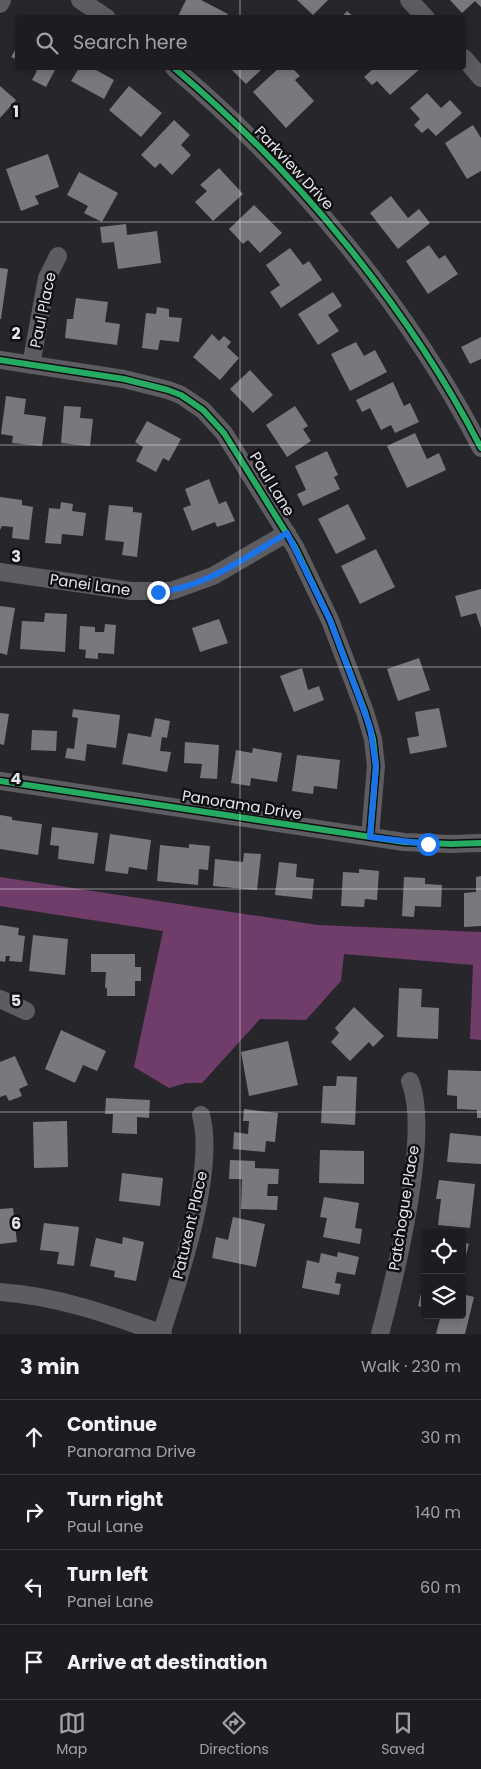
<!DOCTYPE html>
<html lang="en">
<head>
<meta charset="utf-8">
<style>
  :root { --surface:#1d1c20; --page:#2a292d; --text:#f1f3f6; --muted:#a0a1a5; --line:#3b3a3e; --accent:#a3a2a7 }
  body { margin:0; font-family:Poppins,sans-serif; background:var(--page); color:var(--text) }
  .controls { position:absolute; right:15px; bottom:15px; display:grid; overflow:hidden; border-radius:5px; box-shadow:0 2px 12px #0003 }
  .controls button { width:45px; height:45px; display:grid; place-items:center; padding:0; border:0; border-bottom:1px solid var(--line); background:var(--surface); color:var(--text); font:25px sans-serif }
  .stop { position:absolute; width:15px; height:15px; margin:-11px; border:4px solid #1a73e8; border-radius:50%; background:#fff }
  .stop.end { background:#1a73e8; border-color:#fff; box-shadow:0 1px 5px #0008 }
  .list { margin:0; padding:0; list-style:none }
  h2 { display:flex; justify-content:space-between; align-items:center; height:65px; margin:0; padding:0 20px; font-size:21px }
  h2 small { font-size:16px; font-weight:400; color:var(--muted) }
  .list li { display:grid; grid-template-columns:32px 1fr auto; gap:15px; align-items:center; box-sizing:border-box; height:75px; padding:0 20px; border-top:1px solid var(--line) }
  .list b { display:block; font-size:19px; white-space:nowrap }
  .list p { margin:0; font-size:16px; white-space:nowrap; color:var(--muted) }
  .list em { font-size:16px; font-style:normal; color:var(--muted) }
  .icon { flex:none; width:28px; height:28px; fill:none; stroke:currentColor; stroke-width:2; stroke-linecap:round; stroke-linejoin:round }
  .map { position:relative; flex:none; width:481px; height:1334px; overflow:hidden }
  .search { position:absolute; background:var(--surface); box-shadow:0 2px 12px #0003; left:15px; right:15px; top:15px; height:55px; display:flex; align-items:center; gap:12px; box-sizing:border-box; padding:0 18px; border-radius:5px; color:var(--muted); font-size:19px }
  .sheet { height:365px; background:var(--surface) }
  nav { display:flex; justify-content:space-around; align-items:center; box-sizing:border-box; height:70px; border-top:1px solid var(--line); background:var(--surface); font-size:14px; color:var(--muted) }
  nav a { display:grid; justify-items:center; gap:2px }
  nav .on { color:var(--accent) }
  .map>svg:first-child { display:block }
  .forest { fill:#703d6a }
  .building { fill:#7a787c }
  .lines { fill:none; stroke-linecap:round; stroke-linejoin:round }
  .minor { stroke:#5d5d61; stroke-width:18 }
  .cycleway-casing { stroke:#0f0f12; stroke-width:9 }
  .cycleway { stroke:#26ab63; stroke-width:6 }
  .route { stroke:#1a73e8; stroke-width:6 }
  .grid { fill:none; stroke:#e6e5ea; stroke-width:1; stroke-opacity:0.55 }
  .labels { text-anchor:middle; stroke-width:5; stroke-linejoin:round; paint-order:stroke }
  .street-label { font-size:15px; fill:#e6e5ea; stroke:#0f0f12 }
  .grid-label { font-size:16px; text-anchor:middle; font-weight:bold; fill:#e6e5ea; stroke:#0f0f12; stroke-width:5; stroke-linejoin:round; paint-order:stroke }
</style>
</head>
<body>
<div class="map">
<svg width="481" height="1334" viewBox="0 0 481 1334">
  <rect width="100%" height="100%" fill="#27262b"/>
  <path class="forest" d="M0 877 318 925 481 932V1040L470 1039 473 965 344 954 341 981 306 1020 260 1019 202 1083H186L169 1088 134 1067 163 931 0 906Z"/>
  <path class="building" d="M186 0H201L228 14 226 18H177Z
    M297 0H328L313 15Z
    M450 0H481V7L475 1 462 13Z
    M347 11 355 18H341Z
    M18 45V60L11 57Z
    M31 68H56L46 87 32 80 37 71Z
    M79 68H97L96 70 114 80 104 99 71 81Z
    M232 68H263L246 84 231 69Z
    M279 68H292L300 76 295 80 314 101 286 128 253 92Z
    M374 68H421L390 95 377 81 372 85 364 77Z
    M0 86 16 100 0 118Z
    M129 86 162 113 141 137 109 110Z
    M427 93 441 108 450 100 462 113 436 136 428 128 422 133 414 125 420 119 410 108Z
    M174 120 190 135 181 145 191 155 172 175 160 163 155 168 141 155Z
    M473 125 481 138V171L467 179 445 143Z
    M48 154 59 187 35 196 39 204 21 211 6 169Z
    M219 168 243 194 213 221 195 202 207 191 200 185Z
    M79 172 118 193 102 222 84 213 88 206 67 195Z
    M391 196 408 218 419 209 430 223 398 249 370 213Z
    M254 205 282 233 260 253 248 240 243 244 229 229Z
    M126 224 127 235 157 231 161 263 118 269 114 242 102 243 100 227Z
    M429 245 439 259 445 255 458 274 428 294 406 261Z
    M290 248 303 265 309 261 322 280 281 308 270 292 280 285 266 265Z
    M0 268 8 269 1 319H0Z
    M333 292 342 306 328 315 339 331 318 345 298 314Z
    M76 298 108 302 105 322 120 324 117 345 65 338 67 319H73Z
    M157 307 169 309V317L182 318 179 342 160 340 158 350 142 348 146 313 156 314Z
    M212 334 219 341 224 336 231 342 227 347 239 358 220 380 193 357Z
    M481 337V359L470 364 461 347Z
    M356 342 364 356 375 350 387 372 350 391 331 354Z
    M250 370 273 395 253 413 230 389Z
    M393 382 404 406 410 403 419 422 395 433 391 425 381 430 370 408 362 412 356 400Z
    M6 396 26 399 24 414 46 417 42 446 12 443 13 436 1 434Z
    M64 406 81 407 80 418 93 419 90 446 61 443Z
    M295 406 308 426 303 429 311 441 287 457 266 425Z
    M147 421 181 439 169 461 163 458 156 472 136 461 143 447 135 442Z
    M415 433 427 459 439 453 446 470 407 488 387 446Z
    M327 451 338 475 334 477 340 489 303 506 297 494 306 490 295 466Z
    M209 479 219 504 226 501 235 521 217 527 215 522 192 531 183 508 191 505 185 489Z
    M0 497 22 500V505L33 507 29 540 12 538 13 527 2 526 0 530Z
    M61 502 73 504 72 511 86 513 83 536 62 534 61 544 45 543 49 508 60 509Z
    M348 504 366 539 336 554 318 519Z
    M109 505 133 507V512L142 513 137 557 122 555 124 542 105 540Z
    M376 549 395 587 360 604 341 566Z
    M481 589V628L476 613 461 617 455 596Z
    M0 606 15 608 7 655 0 653Z
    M45 613 67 614 65 652 20 649 22 621 44 622Z
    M219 619 228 643 200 652 192 628Z
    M105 624 116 625 114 654 98 653V659L85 658 86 650 79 649 80 626 95 627V632H104Z
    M419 658 430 690 398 701 387 669Z
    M302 668 308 690 319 686 324 700 294 712 280 676Z
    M439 708 447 747 410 754 407 738 419 736 415 712Z
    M73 709 120 715 116 748 87 744 85 761 65 758 67 748 74 749 78 718 72 717Z
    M0 713 9 714 4 745 0 744Z
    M155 718 170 721 167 738 162 737 160 751 171 752 167 772 122 764 128 733 151 737Z
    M32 730 57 731 56 751 31 750Z
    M185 742 219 745 217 779 200 778 202 764 184 763Z
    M253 748 282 753 277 782 251 778 250 786 231 783 236 750 252 753Z
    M297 755 340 760 337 789 314 786 313 794 292 791Z
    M0 815 12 817V820L42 824 38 855 0 849Z
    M52 827 98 833 94 864 58 859 59 846 50 845Z
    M110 834 151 840 147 870 129 867 128 874 105 871Z
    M189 844 210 846 208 870 199 869 198 885 157 881 160 845 189 848Z
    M244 853 261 854 257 890 213 886 215 859 243 862Z
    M279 862 297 864 296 877 314 879 312 899 275 895Z
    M359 869 379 871 377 900 365 899 364 907 341 906 343 872 359 873Z
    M481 876V926L464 927V893L476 892V877Z
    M404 877 425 878V884L442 885 441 907 415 906 414 917 402 916Z
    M0 925 19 928 18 935 25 936 22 962 9 961 10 956H6L5 962 0 961Z
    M33 935 68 939 65 975 29 971Z
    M91 954H135V967H141V981H135V996H107V989L105 987 106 972H91Z
    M399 988 422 989 421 1007 439 1008 438 1039 397 1037Z
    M354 1007 384 1036 373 1047 369 1042 350 1061 331 1042 339 1033 335 1028Z
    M61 1030 106 1051 97 1071 83 1065 75 1083 45 1069Z
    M288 1041 298 1085 249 1096 241 1052Z
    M15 1056 28 1085 19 1089 22 1096 9 1101 6 1095 0 1097V1062Z
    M448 1070 481 1071V1118H477V1110L457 1109V1096L447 1095Z
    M337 1076 357 1077 355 1125 321 1123 323 1086H336Z
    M106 1098 150 1100 149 1118 137 1117V1134L112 1133 113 1114H105Z
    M244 1109 278 1113 275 1142 266 1141 265 1152 233 1149 234 1132 248 1134 249 1121H243Z
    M67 1121 68 1167 34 1168 33 1122Z
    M450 1133 481 1136V1164L447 1162Z
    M320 1150 364 1151V1184L319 1183Z
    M230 1160 255 1161V1168L279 1169 278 1184H268L267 1196H278L277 1210 241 1209 242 1179H229Z
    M122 1173 163 1178 160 1206 119 1201Z
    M439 1180 475 1184 470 1228 438 1225 441 1199H436Z
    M324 1197 359 1203 355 1228 362 1229 360 1244 323 1237 327 1218 320 1217Z
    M13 1208 17 1242 0 1244V1209Z
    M233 1217 265 1224 256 1267 212 1258 216 1237 228 1240Z
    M44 1223 79 1227 74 1266 57 1264 59 1252 40 1250Z
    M123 1237 144 1242 136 1281 114 1277 115 1271 90 1266 96 1238 122 1244Z
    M462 1242 469 1244 463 1267H462Z
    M338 1252 359 1257 355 1275 337 1272 335 1283 341 1284 339 1295 302 1288 307 1260 319 1263 321 1253 337 1257Z
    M423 1285H425V1308L418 1306Z
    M462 1294 474 1297 465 1334H436L441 1315H462Z"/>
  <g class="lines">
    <path class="minor" d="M80 0 107 18
      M409 0 426 18
      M0 4 2 0
      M464 58 481 78
      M174 68C294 169 409 308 481 448
      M0 360 124 379 168 390 181 395 203 410 224 433 295 547 330 620 365 712 373 739 376 766 370 837
      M31 365 47 278 58 256
      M0 572 131 591H171L213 576 287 533
      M0 781 404 842 451 844 481 843
      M0 999 26 1011
      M0 1292C58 1296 110 1315 163 1334
      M161 1334C179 1279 216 1171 201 1115
      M380 1334C395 1277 431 1134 410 1081"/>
    <defs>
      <path id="cycleway" d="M174 68C294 169 409 308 481 448
        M0 360 124 379 168 390 181 395 203 410 224 433 295 547 330 620 365 712 373 739 376 766 370 837
        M0 781 404 842 451 844 481 843"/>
    </defs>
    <use href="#cycleway" class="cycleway-casing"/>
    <use href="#cycleway" class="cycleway"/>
  </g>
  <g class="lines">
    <path class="route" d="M158 592C205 588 247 556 287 533L330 620 370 727 376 766 370 837 428 844"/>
  </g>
  <path class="grid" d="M240 0V18M240 68V1334M0 222H481M0 445H481M0 667H481M0 889H481M0 1112H481"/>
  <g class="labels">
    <g class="street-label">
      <text transform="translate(294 168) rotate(47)" y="5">Parkview Drive</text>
      <text transform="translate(43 310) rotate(-78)" y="5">Paul Place</text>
      <text transform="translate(272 484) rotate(59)" y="5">Paul Lane</text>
      <text transform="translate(90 585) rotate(8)" y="5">Panei Lane</text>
      <text transform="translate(242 805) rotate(9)" y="5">Panorama Drive</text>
      <text transform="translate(404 1208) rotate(-81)" y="5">Patchogue Place</text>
      <text transform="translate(190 1225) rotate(-77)" y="5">Patuxent Place</text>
    </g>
  </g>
  <g class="grid-label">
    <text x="16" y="117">1</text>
    <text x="16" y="339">2</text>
    <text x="16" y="562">3</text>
    <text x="16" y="784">4</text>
    <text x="16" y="1006">5</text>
    <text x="16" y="1229">6</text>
  </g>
</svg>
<div class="controls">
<button><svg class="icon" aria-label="locate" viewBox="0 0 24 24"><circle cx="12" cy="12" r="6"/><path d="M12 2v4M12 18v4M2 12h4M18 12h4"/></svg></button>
<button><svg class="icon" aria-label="layers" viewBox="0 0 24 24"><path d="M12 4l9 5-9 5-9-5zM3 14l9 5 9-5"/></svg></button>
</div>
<div class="stop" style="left:428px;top:844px"></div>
<div class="stop end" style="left:158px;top:592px"></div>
<div class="search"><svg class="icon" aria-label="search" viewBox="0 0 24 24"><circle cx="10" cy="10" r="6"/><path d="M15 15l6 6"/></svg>Search here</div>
</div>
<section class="sheet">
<h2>3 min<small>Walk · 230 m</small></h2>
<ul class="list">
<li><svg class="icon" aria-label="ahead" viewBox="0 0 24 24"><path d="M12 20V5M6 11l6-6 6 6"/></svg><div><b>Continue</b><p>Panorama Drive</p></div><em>30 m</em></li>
<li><svg class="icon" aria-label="right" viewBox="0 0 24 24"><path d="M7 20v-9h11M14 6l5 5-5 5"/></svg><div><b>Turn right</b><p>Paul Lane</p></div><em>140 m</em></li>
<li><svg class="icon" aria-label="left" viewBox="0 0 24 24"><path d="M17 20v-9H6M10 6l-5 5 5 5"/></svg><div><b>Turn left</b><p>Panei Lane</p></div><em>60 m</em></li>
<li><svg class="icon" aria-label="arrive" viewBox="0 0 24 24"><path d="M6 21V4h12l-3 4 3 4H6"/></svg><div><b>Arrive at destination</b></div></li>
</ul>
</section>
<nav>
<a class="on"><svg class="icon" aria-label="map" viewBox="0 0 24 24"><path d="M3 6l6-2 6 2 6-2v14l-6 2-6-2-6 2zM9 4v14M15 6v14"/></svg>Map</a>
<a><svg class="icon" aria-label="directions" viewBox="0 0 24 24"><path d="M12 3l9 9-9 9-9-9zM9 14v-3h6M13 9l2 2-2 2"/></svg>Directions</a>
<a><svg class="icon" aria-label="saved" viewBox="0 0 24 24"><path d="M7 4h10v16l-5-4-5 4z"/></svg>Saved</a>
</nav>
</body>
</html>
